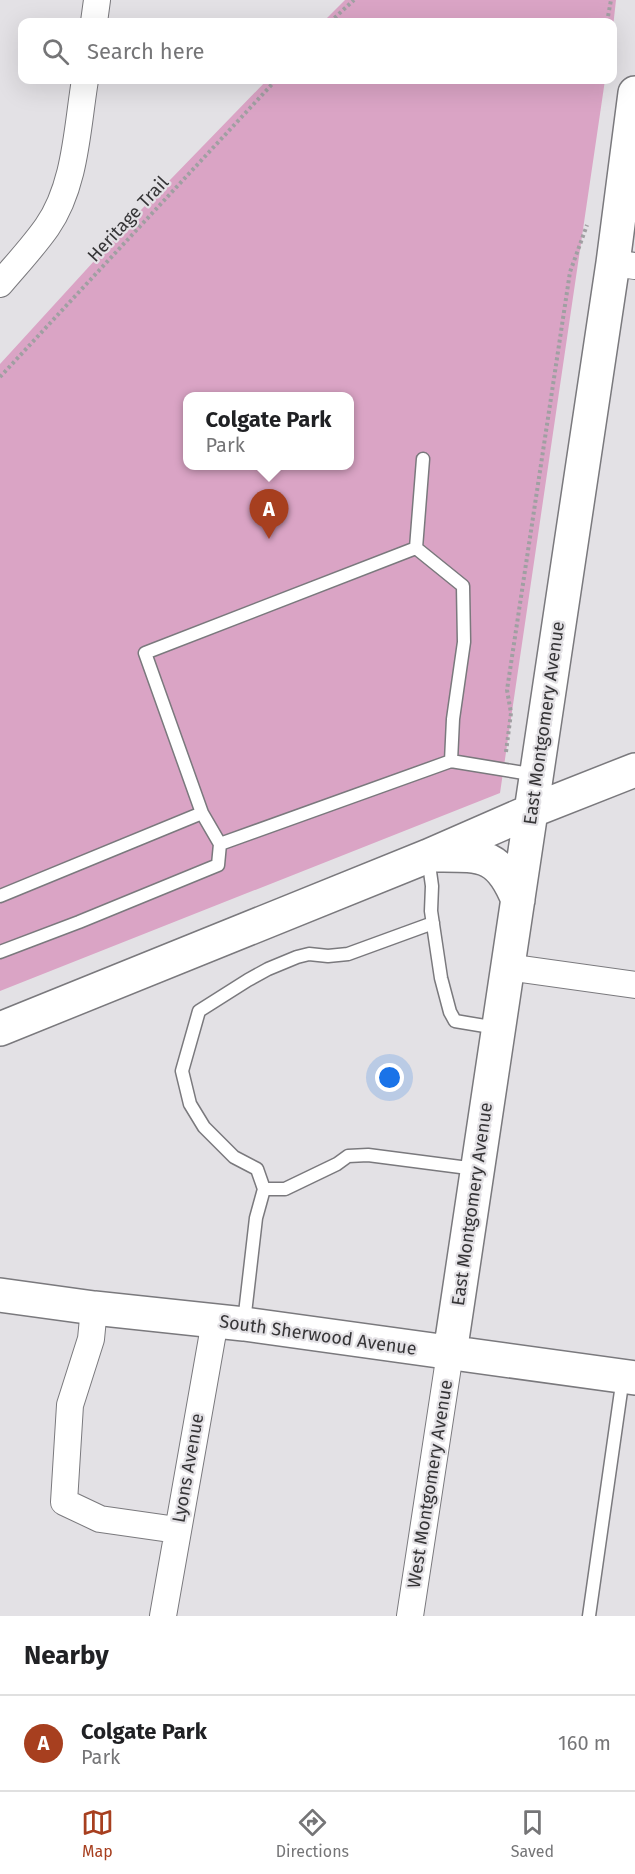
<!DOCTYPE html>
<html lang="en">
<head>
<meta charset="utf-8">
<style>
  :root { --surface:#fff; --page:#f6f6f6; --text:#202124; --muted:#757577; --line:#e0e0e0; --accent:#a73f1f }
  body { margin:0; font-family:"Fira Sans",sans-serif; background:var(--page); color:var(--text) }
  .you { position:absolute; left:390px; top:1078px; width:21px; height:21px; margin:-15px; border:4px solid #fff; border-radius:50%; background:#1a73e8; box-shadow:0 0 0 9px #1a73e833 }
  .badge { display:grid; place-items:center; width:39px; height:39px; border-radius:50%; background:var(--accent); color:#fff; font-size:20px; font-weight:700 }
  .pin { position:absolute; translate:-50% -50px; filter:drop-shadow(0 2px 3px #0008) }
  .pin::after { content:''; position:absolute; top:32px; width:21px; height:18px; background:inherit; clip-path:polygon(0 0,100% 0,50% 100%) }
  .popup { position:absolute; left:183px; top:392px; width:171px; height:78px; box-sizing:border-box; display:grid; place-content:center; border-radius:12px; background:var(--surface); filter:drop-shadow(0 2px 4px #0005); font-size:20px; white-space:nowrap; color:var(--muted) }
  .popup b { font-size:22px; color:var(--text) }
  .popup::after { content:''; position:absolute; left:50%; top:100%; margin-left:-12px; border:12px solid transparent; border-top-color:var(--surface) }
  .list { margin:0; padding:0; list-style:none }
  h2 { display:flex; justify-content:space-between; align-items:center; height:78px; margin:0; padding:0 24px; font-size:26px }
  h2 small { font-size:20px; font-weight:400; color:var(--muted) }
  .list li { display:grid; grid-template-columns:39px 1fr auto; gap:18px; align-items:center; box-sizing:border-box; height:96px; padding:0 24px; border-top:2px solid var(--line) }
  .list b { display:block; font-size:22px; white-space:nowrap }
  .list p { margin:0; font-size:20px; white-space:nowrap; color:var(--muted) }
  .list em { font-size:20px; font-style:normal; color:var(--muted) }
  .icon { flex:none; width:33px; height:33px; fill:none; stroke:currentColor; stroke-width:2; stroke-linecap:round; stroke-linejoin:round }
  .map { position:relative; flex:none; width:635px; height:1616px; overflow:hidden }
  .search { position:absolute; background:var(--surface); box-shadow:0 6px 24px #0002; left:18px; right:18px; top:18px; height:66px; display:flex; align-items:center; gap:15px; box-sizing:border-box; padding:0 21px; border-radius:12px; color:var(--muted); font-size:22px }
  .sheet { height:174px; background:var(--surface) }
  nav { display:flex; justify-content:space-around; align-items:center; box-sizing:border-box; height:84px; border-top:2px solid var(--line); background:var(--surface); font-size:16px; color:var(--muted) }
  nav a { display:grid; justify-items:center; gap:3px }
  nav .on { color:var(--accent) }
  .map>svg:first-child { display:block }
  .green { fill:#daa4c5; fill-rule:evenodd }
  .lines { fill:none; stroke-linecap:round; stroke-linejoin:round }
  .lane-casing { stroke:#7a797d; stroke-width:15 }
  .street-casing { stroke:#7a797d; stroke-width:28 }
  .secondary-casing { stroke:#7a797d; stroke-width:36 }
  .path { stroke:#a09fa2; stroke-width:4; stroke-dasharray:3 3; stroke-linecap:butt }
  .lane { stroke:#fff; stroke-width:12 }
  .street { stroke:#fff; stroke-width:26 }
  .secondary { stroke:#fff; stroke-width:33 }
  .labels { text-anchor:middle; stroke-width:4.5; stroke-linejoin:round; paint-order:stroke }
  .street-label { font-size:18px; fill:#363537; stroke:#e3e1e5 }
</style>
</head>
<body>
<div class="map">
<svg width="635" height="1616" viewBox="0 0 635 1616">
  <rect width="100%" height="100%" fill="#e3e1e5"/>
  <path class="green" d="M345 0H616L613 27 612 22H323Z
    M267 80H605L500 793 0 991V364L138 213ZM188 396H350V466H188Z"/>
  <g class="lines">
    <defs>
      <path id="lane" d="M416 548 423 459
        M220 844 451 761 536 775
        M428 857 432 886 431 911 441 978 450 1012 455 1021 497 1028
        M0 896 202 813
        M0 952 79 922 218 865 220 844 202 813 145 653 416 548 463 586 464 642 453 719 451 761
        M264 1189H285L337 1164 348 1156 368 1155 476 1169
        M244 1322 256 1218 264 1189 257 1169 234 1157 204 1127 190 1104 182 1071 199 1011 248 980 268 969 297 957 309 954 328 956 348 954 433 923
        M589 1616 623 1377"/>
      <path id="street" d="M94 22 97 0
        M613 263 635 266
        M0 284C16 265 33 247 47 227 76 185 77 128 85 80
        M508 967 635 985
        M94 1308 91 1339 70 1405 64 1502 100 1519 177 1530
        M163 1616 215 1321
        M410 1616 450 1353"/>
      <path id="secondary" d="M436 855C482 855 499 853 518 900
        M0 1029 428 856 531 811 635 770
        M0 1295 94 1308 244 1324 635 1378
        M450 1353 613 263 635 93"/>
    </defs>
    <use href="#lane" class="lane-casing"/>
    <use href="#street" class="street-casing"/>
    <use href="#secondary" class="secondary-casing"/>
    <path class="path" d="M330 22 354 0
      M607 22 611 0
      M0 377 276 80
      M506 752 511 713 507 690 570 272 587 225"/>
    <use href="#lane" class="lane"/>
    <use href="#street" class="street"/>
    <use href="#secondary" class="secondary"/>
  </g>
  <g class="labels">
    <g class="street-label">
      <text transform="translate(128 219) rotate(-47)" y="6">Heritage Trail</text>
      <text transform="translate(544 723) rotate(-82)" y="6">East Montgomery Avenue</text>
      <text transform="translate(472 1204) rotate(-82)" y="6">East Montgomery Avenue</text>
      <text transform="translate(318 1335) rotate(8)" y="6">South Sherwood Avenue</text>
      <text transform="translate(188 1468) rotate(-80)" y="6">Lyons Avenue</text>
      <text transform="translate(430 1484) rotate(-81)" y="6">West Montgomery Avenue</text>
    </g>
  </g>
</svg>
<div class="you"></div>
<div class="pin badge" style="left:269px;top:539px">A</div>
<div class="popup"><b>Colgate Park</b>Park</div>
<div class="search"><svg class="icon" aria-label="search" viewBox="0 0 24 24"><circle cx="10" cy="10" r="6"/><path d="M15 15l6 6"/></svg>Search here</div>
</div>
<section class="sheet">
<h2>Nearby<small></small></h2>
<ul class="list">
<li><span class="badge">A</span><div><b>Colgate Park</b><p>Park</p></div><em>160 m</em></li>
</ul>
</section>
<nav>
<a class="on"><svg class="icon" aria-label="map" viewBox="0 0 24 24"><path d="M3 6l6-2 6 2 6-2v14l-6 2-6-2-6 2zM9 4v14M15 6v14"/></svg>Map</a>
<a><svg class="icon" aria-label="directions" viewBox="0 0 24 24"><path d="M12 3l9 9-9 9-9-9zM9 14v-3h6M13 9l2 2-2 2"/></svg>Directions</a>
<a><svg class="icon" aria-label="saved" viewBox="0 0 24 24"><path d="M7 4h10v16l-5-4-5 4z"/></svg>Saved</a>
</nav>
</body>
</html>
